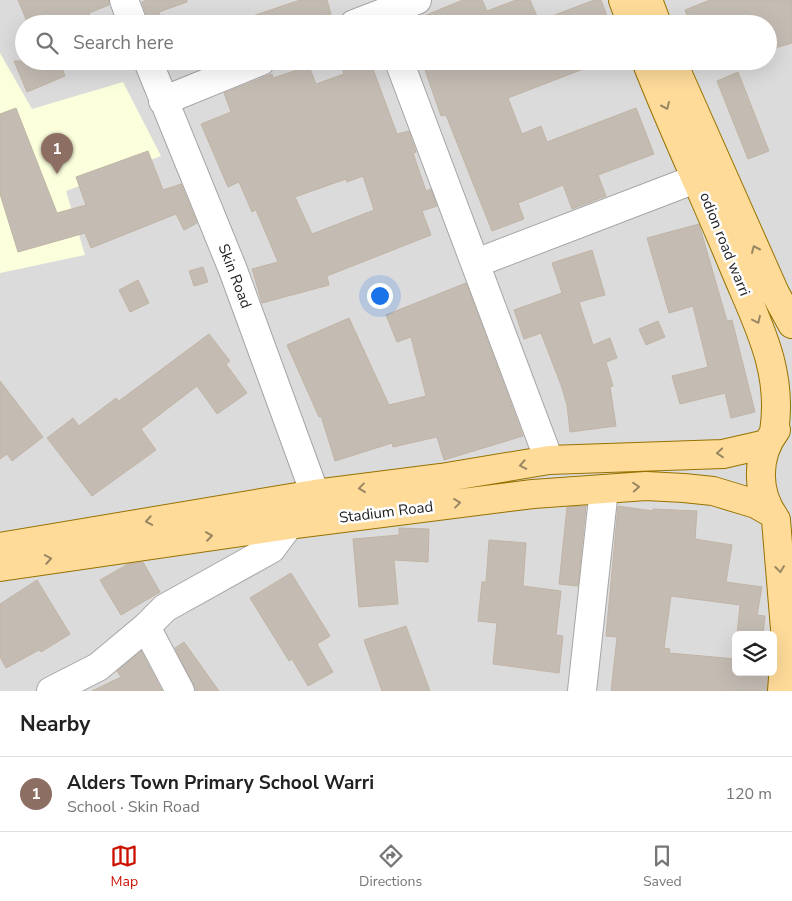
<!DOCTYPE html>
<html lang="en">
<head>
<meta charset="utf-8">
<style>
  :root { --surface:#fff; --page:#f2f2f2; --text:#222; --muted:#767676; --line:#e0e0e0; --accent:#cb1100 }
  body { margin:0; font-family:"Nunito Sans",sans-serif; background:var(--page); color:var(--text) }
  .controls { position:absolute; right:15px; bottom:15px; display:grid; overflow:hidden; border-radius:8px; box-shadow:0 5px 20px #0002 }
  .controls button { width:45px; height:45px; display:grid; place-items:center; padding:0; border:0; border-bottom:1px solid var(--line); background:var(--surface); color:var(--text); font:25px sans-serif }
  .you { position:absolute; left:379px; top:295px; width:18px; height:18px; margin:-12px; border:4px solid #fff; border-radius:50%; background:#1a73e8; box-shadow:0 0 0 8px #1a73e833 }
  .badge { display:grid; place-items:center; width:32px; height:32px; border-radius:50%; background:var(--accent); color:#fff; font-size:16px; font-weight:700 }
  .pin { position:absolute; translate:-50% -41px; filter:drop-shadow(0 1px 2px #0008) }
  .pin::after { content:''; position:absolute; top:26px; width:18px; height:15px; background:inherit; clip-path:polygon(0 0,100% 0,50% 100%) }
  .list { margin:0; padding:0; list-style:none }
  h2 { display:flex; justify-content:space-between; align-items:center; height:65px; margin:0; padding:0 20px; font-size:21px }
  h2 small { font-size:16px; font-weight:400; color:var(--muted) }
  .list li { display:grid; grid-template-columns:32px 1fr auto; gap:15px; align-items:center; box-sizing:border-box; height:75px; padding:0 20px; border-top:1px solid var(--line) }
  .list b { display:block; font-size:19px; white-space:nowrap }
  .list p { margin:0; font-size:16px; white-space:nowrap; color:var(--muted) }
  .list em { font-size:16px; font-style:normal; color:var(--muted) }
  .icon { flex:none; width:28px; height:28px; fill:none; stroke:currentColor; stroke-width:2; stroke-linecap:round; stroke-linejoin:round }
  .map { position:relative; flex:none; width:792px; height:691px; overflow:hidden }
  .search { position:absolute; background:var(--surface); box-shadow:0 5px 20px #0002; left:15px; right:15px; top:15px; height:55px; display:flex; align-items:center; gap:12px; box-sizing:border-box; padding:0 18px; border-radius:28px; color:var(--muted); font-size:19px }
  .sheet { height:140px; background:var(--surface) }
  nav { display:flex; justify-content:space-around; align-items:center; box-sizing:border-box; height:70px; border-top:1px solid var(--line); background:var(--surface); font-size:14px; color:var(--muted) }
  nav a { display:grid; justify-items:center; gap:2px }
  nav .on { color:var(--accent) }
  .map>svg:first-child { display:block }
  .residential { fill:#dcdbdb; fill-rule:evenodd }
  .education { fill:#fcffdc }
  .building { fill:#c4bcb3; stroke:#c1b4a5; fill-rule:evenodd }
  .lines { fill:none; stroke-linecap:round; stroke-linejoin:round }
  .minor-casing { stroke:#a5a5a5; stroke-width:30 }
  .major-casing { stroke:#977200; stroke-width:30 }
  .minor { stroke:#fff; stroke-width:28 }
  .major { stroke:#fedb99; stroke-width:28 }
  .oneway { stroke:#998662 }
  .labels { text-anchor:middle; stroke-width:5; stroke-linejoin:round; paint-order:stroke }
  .street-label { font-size:15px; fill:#1e1e1e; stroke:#fff }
</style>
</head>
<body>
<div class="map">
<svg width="792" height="691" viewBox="0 0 792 691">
  <rect width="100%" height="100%" fill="#efece3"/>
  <path class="residential" d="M0 0H792V691H0ZM24 24H768V61H24ZM736 635H773V672H736Z"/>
  <path class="education" d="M0 53 32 109 123 82 161 156 66 191 85 255 0 273Z"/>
  <path class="building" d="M18 0H109V5L89 13 93 24H28Z
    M146 0H187V2L159 12 160 15 148 20 142 2Z
    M300 0H327L331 14 296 24H238V21Z
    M463 0H482L487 11 516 0H530L539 21 594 0H601L610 24H404Z
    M710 0H792V43L768 50V24H690L685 10Z
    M14 61H59L65 76 27 92Z
    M340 61H370L397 134 409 131 416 152 413 153 426 191 431 189 437 206 422 211 431 235 327 276 329 285 262 303 252 269 278 262 256 210 252 212 239 182 228 187 201 124 231 112 224 93 272 74 273 78 309 66 316 84 344 74ZM363 176 374 210 312 234 295 197 346 179 347 182Z
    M422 61H604L508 98 522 134 541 126 547 142 636 108 654 154 598 175 606 196 572 209 563 185 518 203 524 219 492 231 446 115 441 116Z
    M738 72 769 151 748 159 717 81Z
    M16 108 57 213 86 205 76 177 148 151 163 190 181 184 197 223 184 230 176 214 91 248 85 233 18 252 0 194V114Z
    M699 224 727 321 732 320 755 412 731 418 725 393 680 404 672 376 708 367 693 306 669 313 647 238Z
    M592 250 605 295 579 302 593 345 610 338 617 358 606 362 613 386 610 387 616 426 570 432 567 405 561 385 541 333 524 339 514 310 562 293 552 263Z
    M203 267 208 282 194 286 189 271Z
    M138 280 149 303 130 312 119 290Z
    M466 283 523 436 444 460 437 437 393 447 392 443 335 461 321 416 319 417 287 345 349 318 389 405 426 396 411 337 397 342 386 315Z
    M658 321 665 337 646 345 639 329Z
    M209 334 230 361 226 364 247 393 217 414 197 386 141 429 156 450 92 496 47 438 73 418 79 426 116 398 119 401Z
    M0 381 43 437 12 461 7 454 0 459Z
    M586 506 578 586 559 584 567 507Z
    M618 506 653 511V509L697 511 695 539 732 545 726 582 762 587 757 615 765 616 763 635H737L740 605 671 596 664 648 670 649 669 653 736 659V672H768L767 691H611L617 637 606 636Z
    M399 528 429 529 428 562 394 560 398 604 359 607 353 539 399 535Z
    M489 540 526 543 523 586 561 591 556 635 563 636 559 673 493 664 497 623 478 621 482 582H486Z
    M143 562 160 592 121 615 100 580 128 564Z
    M291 573 330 636 317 644 333 672 308 686 292 659 289 661 250 598Z
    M37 580 70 634 41 652 39 650 6 668 0 657V604Z
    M406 626 430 691H382L364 640Z
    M184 642 219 691H196L175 648Z
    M141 651 162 691H92L121 677 117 671Z"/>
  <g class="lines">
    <defs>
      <path id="minor" d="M124 0 133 24
        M354 24 417 0
        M148 61 233 270 315 494
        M399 61 549 460
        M163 101 261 61
        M476 263 698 178
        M146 627 180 691
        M51 691 98 667 146 627 165 608 271 549 289 525
        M582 691 604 489"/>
      <path id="major" d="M623 0 632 24
        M648 0 657 24
        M646 61C673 130 705 197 733 265 756 321 784 369 774 432
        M672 61 775 293 792 324
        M775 518C756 492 756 456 776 430
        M776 520 786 641 782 691
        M0 547 315 494 441 478 549 460 723 454 767 444
        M0 567 289 525 533 494 646 486 684 488 713 491 756 504 770 512"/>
    </defs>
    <use href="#minor" class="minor-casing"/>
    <use href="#major" class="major-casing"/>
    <use href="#minor" class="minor"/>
    <use href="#major" class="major"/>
  </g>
  <defs><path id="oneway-chevron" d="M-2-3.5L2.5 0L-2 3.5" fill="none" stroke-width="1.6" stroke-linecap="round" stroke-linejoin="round" transform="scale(1.25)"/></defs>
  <g class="oneway">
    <use href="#oneway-chevron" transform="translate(666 106) rotate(66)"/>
    <use href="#oneway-chevron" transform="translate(755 249) rotate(-114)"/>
    <use href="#oneway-chevron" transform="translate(757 320) rotate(65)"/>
    <use href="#oneway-chevron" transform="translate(720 453) rotate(175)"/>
    <use href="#oneway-chevron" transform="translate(523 465) rotate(169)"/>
    <use href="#oneway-chevron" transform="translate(636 487) rotate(-4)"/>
    <use href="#oneway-chevron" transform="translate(362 488) rotate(173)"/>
    <use href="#oneway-chevron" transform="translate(457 503) rotate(-7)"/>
    <use href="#oneway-chevron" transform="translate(149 521) rotate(170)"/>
    <use href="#oneway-chevron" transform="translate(209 536) rotate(-8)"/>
    <use href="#oneway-chevron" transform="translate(48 559) rotate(-10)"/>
    <use href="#oneway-chevron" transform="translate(780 569) rotate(83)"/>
  </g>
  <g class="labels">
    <g class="street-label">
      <text transform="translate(725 244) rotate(68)" y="5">odion road warri</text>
      <text transform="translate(235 276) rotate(69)" y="5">Skin Road</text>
      <text transform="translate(386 512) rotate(-7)" y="5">Stadium Road</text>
    </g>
  </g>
</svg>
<div class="controls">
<button><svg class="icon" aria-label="layers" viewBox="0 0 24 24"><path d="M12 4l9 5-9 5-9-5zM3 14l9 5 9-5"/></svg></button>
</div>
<div class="you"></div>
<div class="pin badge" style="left:57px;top:174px;background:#8d6e63">1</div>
<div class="search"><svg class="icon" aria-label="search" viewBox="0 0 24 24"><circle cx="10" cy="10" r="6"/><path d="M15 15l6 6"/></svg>Search here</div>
</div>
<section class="sheet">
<h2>Nearby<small></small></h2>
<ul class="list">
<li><span class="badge" style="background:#8d6e63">1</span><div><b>Alders Town Primary School Warri</b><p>School · Skin Road</p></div><em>120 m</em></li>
</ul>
</section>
<nav>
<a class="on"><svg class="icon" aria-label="map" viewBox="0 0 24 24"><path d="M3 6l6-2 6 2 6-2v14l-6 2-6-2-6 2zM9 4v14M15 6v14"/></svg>Map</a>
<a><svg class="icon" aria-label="directions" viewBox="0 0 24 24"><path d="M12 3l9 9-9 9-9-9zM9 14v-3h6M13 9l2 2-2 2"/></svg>Directions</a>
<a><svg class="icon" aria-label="saved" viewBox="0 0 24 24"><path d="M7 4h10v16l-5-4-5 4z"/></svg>Saved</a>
</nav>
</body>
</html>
